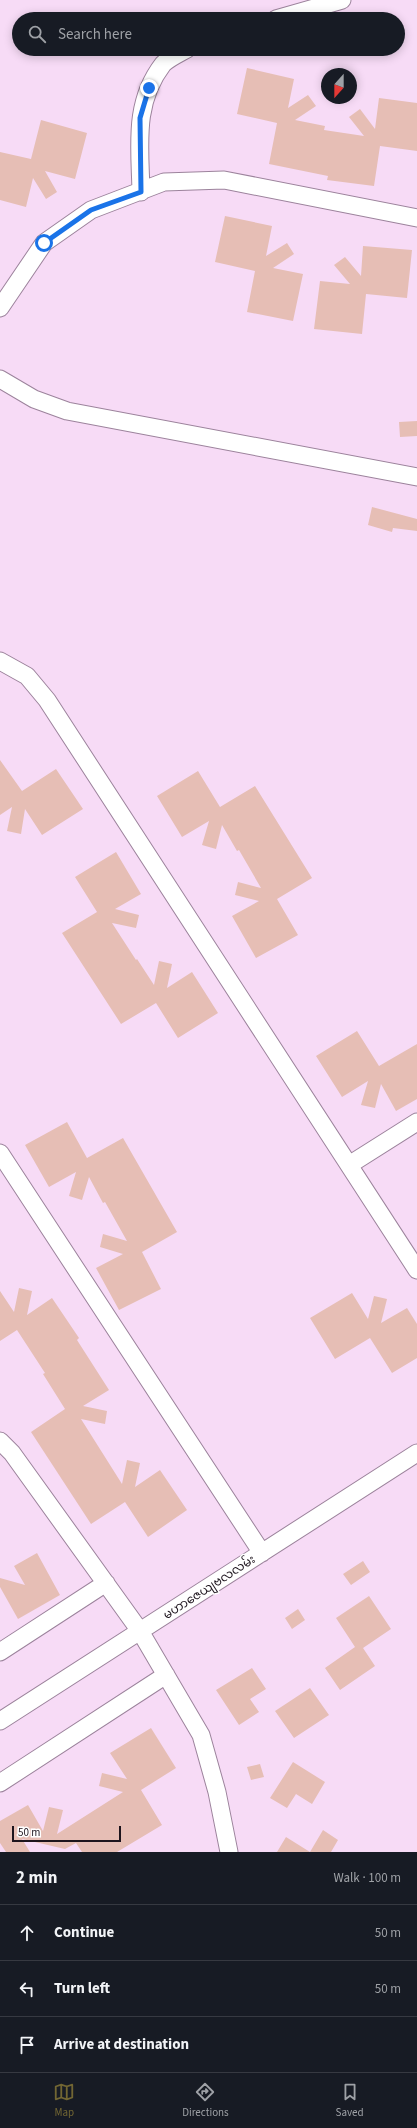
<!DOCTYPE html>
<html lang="en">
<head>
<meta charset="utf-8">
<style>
  :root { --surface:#171b24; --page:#242831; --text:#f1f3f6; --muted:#9ea1a6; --line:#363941; --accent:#726633 }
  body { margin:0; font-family:"Source Sans 3","Noto Sans Myanmar",sans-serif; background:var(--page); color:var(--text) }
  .compass { position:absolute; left:321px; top:68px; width:36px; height:36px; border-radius:50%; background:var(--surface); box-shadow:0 2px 10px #0003; rotate:201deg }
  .scale { position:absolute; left:12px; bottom:10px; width:109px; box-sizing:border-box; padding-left:4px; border:2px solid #1d141d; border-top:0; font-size:11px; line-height:14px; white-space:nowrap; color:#1d141d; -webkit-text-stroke:3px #fff; paint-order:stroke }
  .stop { position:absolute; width:12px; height:12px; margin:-9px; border:3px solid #1a73e8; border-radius:50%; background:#fff }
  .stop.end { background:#1a73e8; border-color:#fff; box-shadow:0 1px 4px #0008 }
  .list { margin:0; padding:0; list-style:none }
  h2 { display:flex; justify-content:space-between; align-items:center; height:52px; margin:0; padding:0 16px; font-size:17px }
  h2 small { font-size:13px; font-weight:400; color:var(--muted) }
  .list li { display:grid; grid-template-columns:26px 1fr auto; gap:12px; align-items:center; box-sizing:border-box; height:56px; padding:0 16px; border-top:1px solid var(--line) }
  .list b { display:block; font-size:15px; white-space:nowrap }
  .list em { font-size:13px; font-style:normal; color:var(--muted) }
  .icon { flex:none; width:22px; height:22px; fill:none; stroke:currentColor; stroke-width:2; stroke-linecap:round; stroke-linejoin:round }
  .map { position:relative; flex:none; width:417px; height:1852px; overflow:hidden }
  .search { position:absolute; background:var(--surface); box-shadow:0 2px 10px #0003; left:12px; right:12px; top:12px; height:44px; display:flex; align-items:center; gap:10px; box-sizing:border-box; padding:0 14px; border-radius:22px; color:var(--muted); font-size:15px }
  .sheet { height:220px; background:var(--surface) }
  nav { display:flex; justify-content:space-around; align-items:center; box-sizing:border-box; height:56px; border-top:1px solid var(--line); background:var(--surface); font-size:11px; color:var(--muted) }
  nav a { display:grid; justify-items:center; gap:2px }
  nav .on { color:var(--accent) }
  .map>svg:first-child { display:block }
  .building { fill:#e6beb5 }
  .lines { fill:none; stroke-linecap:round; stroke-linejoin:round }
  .street-casing { stroke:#9c839c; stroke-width:19 }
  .street { stroke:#fff; stroke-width:17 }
  .route { stroke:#1a73e8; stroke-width:5 }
  .labels { text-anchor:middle; stroke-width:3; stroke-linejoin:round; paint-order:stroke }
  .street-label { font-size:12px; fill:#1d141d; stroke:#fff }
</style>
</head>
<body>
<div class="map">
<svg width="417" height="1852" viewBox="0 0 417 1852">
  <rect width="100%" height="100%" fill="#f7dbf6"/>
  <path class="building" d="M247 68 294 79 288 108 308 95 316 106 295 120 325 126 324 130 364 136 349 117 360 109 375 129 379 98 417 103V151L380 146 374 186 327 180 328 176 269 164 277 123 237 114Z
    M41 120 87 133 75 179 45 171 57 192 46 199 33 178 26 207 0 200V152L31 159Z
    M225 216 272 226 266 256 287 243 294 254 273 268 303 274 293 321 247 312 255 271 215 262Z
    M363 246 412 250 407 298 366 294 362 334 314 329 320 281 350 284 334 265 345 257 361 276Z
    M417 421V436L400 437 399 422Z
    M372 507 417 519V531L393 528 392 532 368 525Z
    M0 760 22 791 56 769 83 809 42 835 25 809 21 834 7 831 12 807 0 815Z
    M198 771 220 807 255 786 312 878 277 899 298 935 256 958 232 916 259 901 235 895 238 882 261 888 239 850 237 851 222 825 216 849 202 845 209 821 182 837 157 796Z
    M116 852 141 894 115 909 139 915 136 928 112 923 136 960 137 959 154 985 159 961 172 964 167 988 192 972 218 1013 178 1038 156 1003 121 1024 62 933 97 912 75 877Z
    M357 1031 379 1066 417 1044V1099L396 1111 381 1084 375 1108 361 1105 368 1081 342 1097 316 1056Z
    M67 1122 87 1158 123 1138 177 1232 142 1252 161 1289 119 1310 96 1268 123 1254 100 1247 103 1234 127 1241 105 1202 103 1203 89 1177 82 1200 69 1196 76 1172 49 1187 25 1145Z
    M19 1288 32 1291 27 1315 52 1298 79 1338 77 1340 109 1390 83 1406 107 1411 105 1424 81 1419 122 1484 127 1460 140 1463 135 1487 160 1470 187 1510 148 1537 125 1502 91 1524 31 1432 65 1409 43 1374 45 1373 17 1330 0 1341V1291L14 1312Z
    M352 1293 368 1319 374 1296 387 1299 381 1323 407 1308 417 1324V1358L392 1373 370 1338 335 1359 310 1318Z
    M37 1553 60 1595 18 1619 0 1587V1578L25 1585 14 1566Z
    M363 1561 370 1572 351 1585 343 1574Z
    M369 1596 391 1629 363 1648 375 1666 340 1690 325 1668 355 1647 336 1618Z
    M298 1609 305 1620 292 1629 285 1618Z
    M252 1668 266 1689 250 1699 259 1712 239 1725 216 1690Z
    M310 1688 329 1715 294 1738 275 1711Z
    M151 1728 176 1768 141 1790 162 1825 117 1852H82L76 1843 65 1849 22 1839 30 1852H6L0 1843V1821L28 1805 43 1831 49 1807 63 1810 57 1834 123 1792 99 1786 102 1773 127 1779 110 1753Z
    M293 1762 325 1782 312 1804 296 1794 287 1808 270 1798Z
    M260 1764 264 1777 251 1780 247 1767Z
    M323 1830 338 1840 331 1852H277L286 1837 310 1852Z"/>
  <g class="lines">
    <defs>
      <path id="street" d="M276 19 342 0
        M141 192C140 146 133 103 163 64 169 58 180 53 187 49
        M0 308 44 243 91 210 164 182 224 180 417 218
        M0 379 34 399 67 411 417 477
        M0 661 27 676 47 700 417 1270
        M0 1153 262 1553
        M349 1165 417 1122
        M0 1441 12 1453 140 1631 201 1735 217 1792 229 1852
        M0 1652 106 1583
        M0 1721 417 1453
        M0 1783 166 1675"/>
    </defs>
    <use href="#street" class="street-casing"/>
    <use href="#street" class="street"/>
  </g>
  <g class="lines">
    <path class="route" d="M44 243 91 210 141 192 140 118 149 88"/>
  </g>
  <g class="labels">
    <g class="street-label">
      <text transform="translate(209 1587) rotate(-33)" y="4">မဟာဇေယျဗလလမ်း</text>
    </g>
  </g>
</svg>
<svg class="compass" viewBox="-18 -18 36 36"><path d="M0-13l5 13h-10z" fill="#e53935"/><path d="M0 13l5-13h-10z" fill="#9ea1a6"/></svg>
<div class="scale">50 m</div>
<div class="stop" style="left:44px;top:243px"></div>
<div class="stop end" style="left:149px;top:88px"></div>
<div class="search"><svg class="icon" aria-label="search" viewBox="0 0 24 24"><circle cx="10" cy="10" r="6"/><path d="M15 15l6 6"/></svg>Search here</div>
</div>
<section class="sheet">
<h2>2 min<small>Walk · 100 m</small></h2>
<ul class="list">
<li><svg class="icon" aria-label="ahead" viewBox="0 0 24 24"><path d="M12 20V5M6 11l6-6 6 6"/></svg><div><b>Continue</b></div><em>50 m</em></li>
<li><svg class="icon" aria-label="left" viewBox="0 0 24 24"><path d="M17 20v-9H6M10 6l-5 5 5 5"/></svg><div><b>Turn left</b></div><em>50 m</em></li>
<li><svg class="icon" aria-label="arrive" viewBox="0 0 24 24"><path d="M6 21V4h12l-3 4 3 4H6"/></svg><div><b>Arrive at destination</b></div></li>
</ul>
</section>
<nav>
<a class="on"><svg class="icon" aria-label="map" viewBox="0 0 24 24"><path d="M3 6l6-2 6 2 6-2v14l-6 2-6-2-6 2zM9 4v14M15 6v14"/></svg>Map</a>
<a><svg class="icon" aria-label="directions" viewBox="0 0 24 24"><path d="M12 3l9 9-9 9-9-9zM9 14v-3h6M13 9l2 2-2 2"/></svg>Directions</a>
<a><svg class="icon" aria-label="saved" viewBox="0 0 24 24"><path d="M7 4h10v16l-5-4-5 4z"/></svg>Saved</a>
</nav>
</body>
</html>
